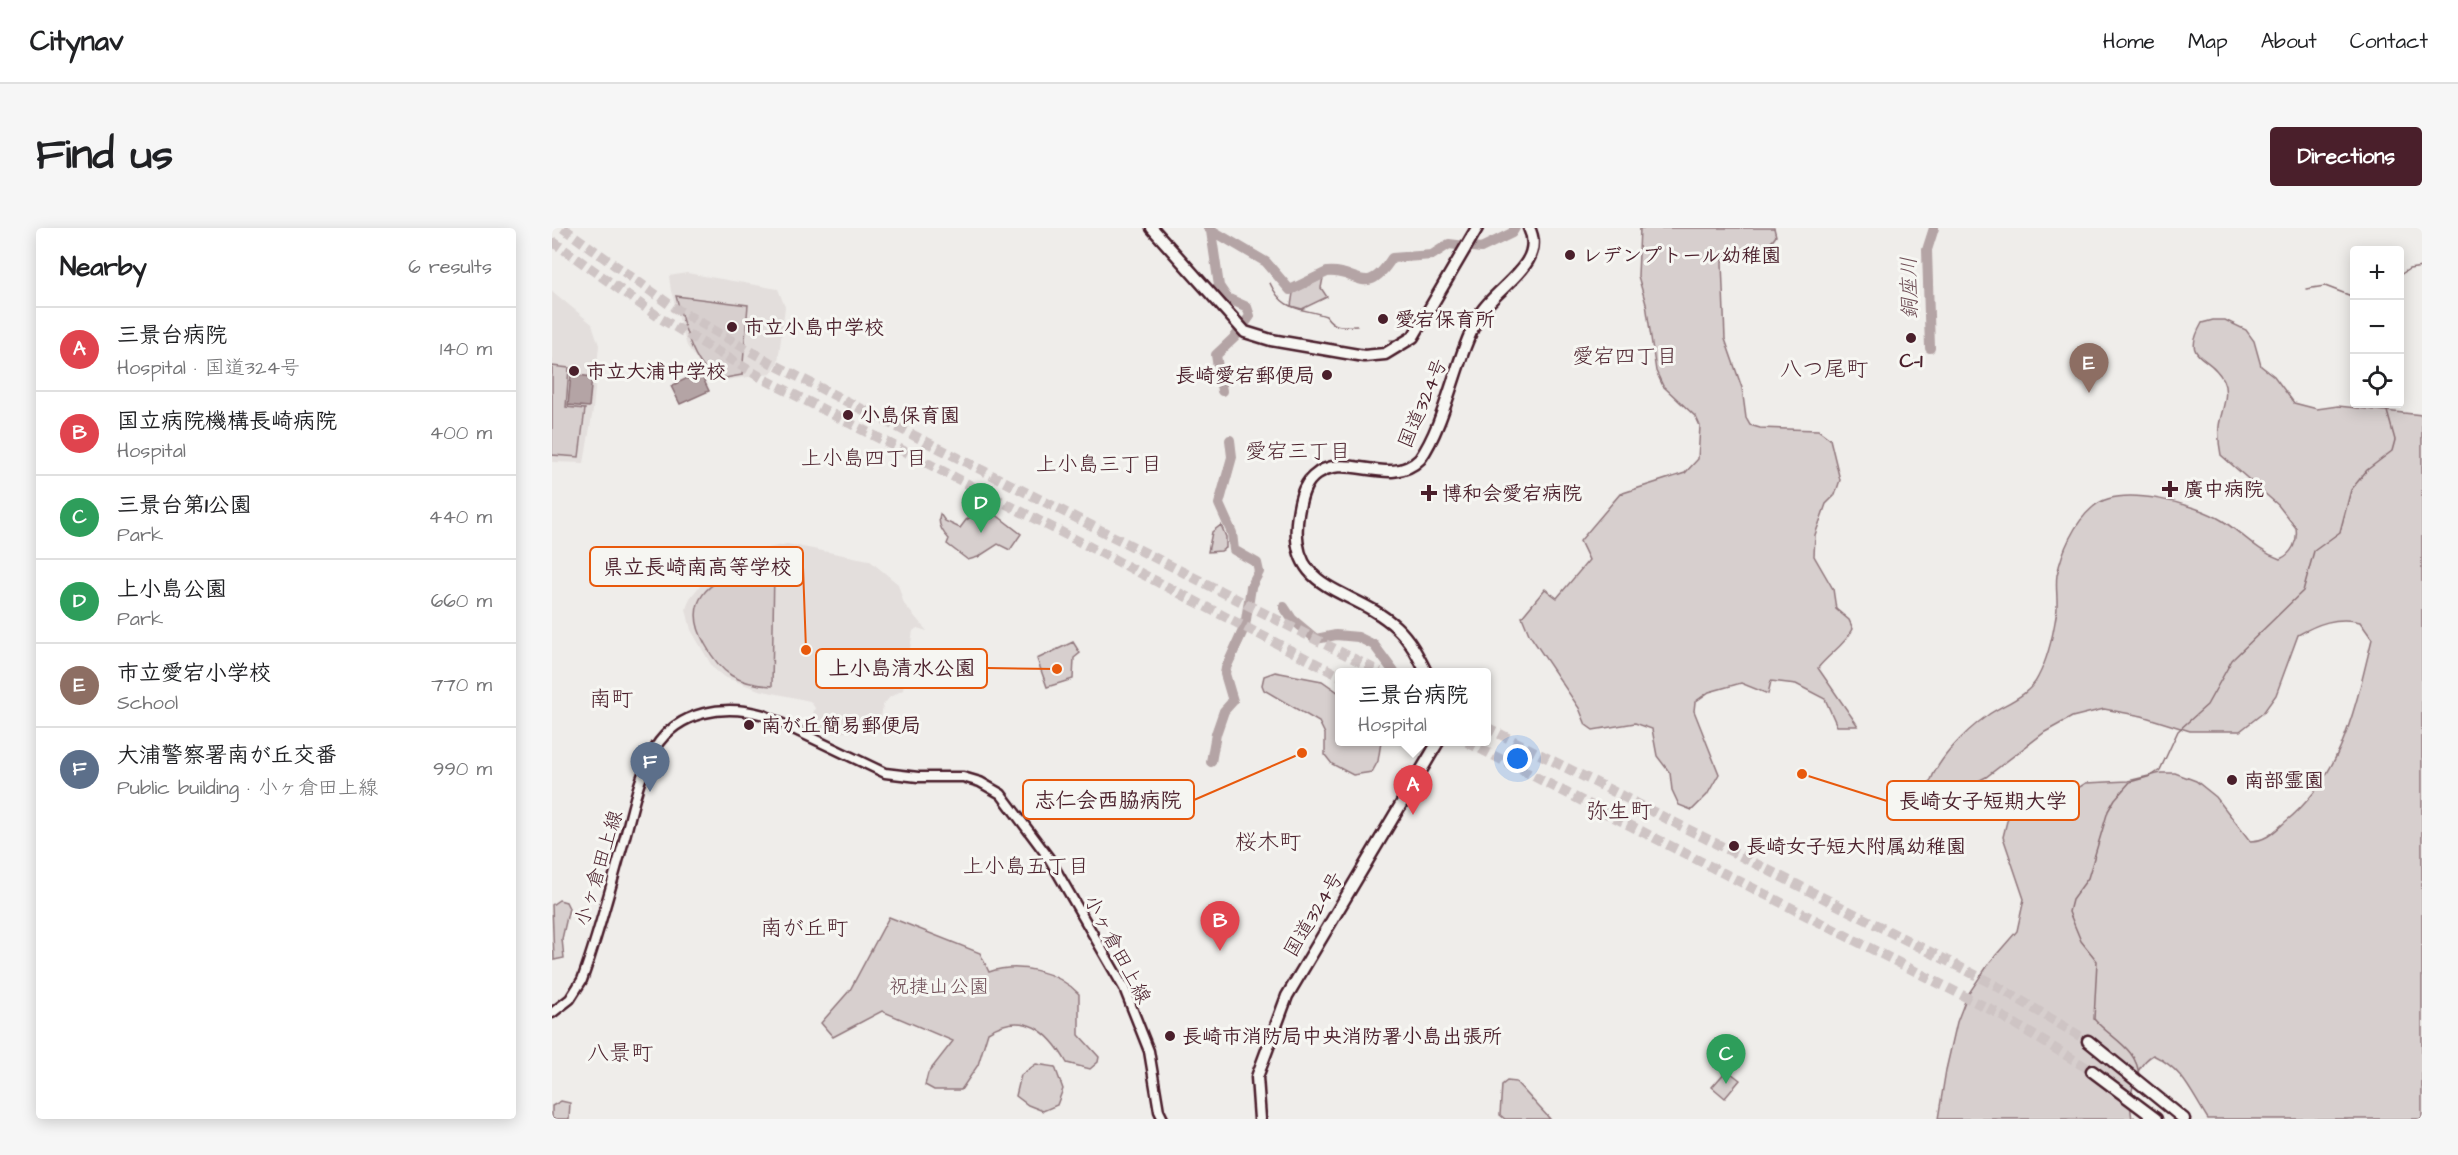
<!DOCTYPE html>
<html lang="en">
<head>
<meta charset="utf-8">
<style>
  :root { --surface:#fff; --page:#f6f6f6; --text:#202124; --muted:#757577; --line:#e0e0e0; --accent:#4a1f2b }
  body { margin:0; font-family:"Architects Daughter","Klee One",sans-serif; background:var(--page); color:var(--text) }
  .controls { position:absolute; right:18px; top:18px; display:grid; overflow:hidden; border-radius:6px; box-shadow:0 3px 15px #0003 }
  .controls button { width:54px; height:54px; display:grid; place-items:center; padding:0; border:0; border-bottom:2px solid var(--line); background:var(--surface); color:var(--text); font:30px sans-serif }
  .you { position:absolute; left:966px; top:531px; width:21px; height:21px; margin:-15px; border:4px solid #fff; border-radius:50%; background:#1a73e8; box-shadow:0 0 0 9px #1a73e833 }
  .badge { display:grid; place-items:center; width:39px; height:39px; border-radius:50%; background:var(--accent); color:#fff; font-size:20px; font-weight:700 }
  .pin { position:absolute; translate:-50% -50px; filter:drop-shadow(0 2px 3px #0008) }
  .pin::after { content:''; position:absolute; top:32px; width:21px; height:18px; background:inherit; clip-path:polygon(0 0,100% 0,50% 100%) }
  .popup { position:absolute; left:783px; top:440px; width:156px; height:78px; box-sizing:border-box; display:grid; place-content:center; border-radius:6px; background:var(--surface); filter:drop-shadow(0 2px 4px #0005); font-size:20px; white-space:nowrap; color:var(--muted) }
  .popup b { font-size:22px; color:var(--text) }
  .popup::after { content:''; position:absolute; left:50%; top:100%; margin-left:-12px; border:12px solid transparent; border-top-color:var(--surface) }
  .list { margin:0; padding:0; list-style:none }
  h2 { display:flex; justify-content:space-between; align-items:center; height:78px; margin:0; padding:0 24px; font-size:26px }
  h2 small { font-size:20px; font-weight:400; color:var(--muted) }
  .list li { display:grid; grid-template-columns:39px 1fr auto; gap:18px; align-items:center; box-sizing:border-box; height:84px; padding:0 24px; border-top:2px solid var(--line) }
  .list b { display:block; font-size:22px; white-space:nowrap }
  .list p { margin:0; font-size:20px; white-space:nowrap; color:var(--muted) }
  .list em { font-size:20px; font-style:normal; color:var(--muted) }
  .icon { flex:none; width:33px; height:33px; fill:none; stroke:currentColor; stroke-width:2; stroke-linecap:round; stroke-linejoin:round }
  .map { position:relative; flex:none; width:1870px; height:891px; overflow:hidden; border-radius:6px }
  header { display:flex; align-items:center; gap:36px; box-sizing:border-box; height:84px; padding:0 30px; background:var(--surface); border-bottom:2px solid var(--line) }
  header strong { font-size:28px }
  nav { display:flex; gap:33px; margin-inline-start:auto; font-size:21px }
  .intro { display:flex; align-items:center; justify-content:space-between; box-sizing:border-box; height:144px; padding:0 36px }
  h1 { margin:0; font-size:42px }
  .button { padding:15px 27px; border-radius:6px; background:var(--accent); color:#fff; font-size:21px; font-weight:700 }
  main { display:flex; gap:36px; padding:0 36px }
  aside { flex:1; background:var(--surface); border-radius:6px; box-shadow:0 3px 15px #0003 }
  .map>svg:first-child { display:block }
  .built { fill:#e3dedc }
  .green { fill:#d7cfce; stroke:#90777c; stroke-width:1.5 }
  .water { fill:#b4a4a5; stroke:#8a6f74; stroke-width:1.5 }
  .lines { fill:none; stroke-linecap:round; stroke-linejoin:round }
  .stream { stroke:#8a6f74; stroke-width:1.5 }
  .river { stroke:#b4a4a5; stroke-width:10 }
  .highway-tunnel { stroke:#cec4c4; stroke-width:10; stroke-dasharray:10 5; stroke-linecap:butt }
  .secondary-casing { stroke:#4a1f2b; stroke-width:13 }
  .highway-casing { stroke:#4a1f2b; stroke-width:15 }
  .secondary { stroke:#f6f6f2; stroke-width:8 }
  .highway { stroke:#f6f6f2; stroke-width:10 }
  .poi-dot { fill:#4a1f2b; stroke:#f6f6f2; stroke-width:2 }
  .labels { text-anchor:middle; stroke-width:6; stroke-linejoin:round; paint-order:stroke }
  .poi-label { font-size:20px; font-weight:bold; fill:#4a1f2b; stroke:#f6f6f2; text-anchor:start }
  .street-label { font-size:20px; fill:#4a1f2b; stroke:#f6f6f2 }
  .park-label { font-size:20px; fill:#6d4b54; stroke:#f6f6f2 }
  .water-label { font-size:21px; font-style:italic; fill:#6f4e56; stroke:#f6f6f2 }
  .neighbourhood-label { font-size:21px; fill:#4a1f2b; stroke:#f6f6f2 }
  .quarter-label { font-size:22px; fill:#4a1f2b; stroke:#f6f6f2 }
  .leader { fill:none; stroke:#e8590c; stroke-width:2 }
  .callout-dot { fill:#e8590c; stroke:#f6f6f2; stroke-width:2 }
  .callout { fill:#f6f6f2; stroke:#e8590c; stroke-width:2 }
  .callout-label { font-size:21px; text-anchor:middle; font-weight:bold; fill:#4a1f2b }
</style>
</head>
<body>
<header>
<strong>Citynav</strong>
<nav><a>Home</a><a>Map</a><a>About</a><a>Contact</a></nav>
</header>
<div class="intro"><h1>Find us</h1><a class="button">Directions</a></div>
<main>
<aside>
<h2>Nearby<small>6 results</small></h2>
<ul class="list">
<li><span class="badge" style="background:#e0444e">A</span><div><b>三景台病院</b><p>Hospital · 国道324号</p></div><em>140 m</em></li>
<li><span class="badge" style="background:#e0444e">B</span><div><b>国立病院機構長崎病院</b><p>Hospital</p></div><em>400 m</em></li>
<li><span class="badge" style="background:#2e9e5b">C</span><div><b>三景台第1公園</b><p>Park</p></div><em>440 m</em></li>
<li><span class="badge" style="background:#2e9e5b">D</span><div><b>上小島公園</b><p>Park</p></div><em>660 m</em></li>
<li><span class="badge" style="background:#8d6e63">E</span><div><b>市立愛宕小学校</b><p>School</p></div><em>770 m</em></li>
<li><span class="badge" style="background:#5c6f8a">F</span><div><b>大浦警察署南が丘交番</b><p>Public building · 小ヶ倉田上線</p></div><em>990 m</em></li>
</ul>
</aside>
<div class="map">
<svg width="1870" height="891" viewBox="0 0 1870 891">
  <rect width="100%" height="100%" fill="#efedea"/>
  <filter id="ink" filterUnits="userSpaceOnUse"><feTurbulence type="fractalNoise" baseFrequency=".0167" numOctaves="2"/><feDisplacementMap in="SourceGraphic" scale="12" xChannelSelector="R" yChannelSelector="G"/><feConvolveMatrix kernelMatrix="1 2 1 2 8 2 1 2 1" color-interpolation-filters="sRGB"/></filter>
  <g filter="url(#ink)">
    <path class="built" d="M135 45 226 61 233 79 226 134 219 146 167 153 156 147 135 118 119 63 117 48Z
      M0 63 40 96 47 117 41 182 32 235 0 234Z
      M235 316 317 332 346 356 352 376 375 403 365 400 361 403 351 462 338 469 331 477 327 503 270 505 268 509 255 502 263 480 258 473 207 462 172 449 161 440 139 402 134 381 138 370 154 350 163 343 207 322Z"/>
    <path class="green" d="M1088 0H1222L1224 8C1213 27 1193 16 1175 23L1170 34 1173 111 1190 160 1194 190 1198 197 1208 200 1266 202 1278 211 1288 252 1283 267 1274 276 1263 307 1262 328 1281 361 1284 381 1297 392 1301 401C1293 417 1277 426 1266 440L1306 498H1285L1273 471 1244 456 1219 453 1216 466 1189 455 1157 464 1143 474 1142 483 1167 546 1155 567 1140 582 1127 577 1120 562 1118 545 1105 528 1100 501 1083 495 1041 502 1034 497 1027 480 977 406 970 389 993 361 1005 370 1037 332 1028 313 1068 266 1133 245 1146 231 1148 198 1144 189 1111 158 1104 143 1094 76 1086 48Z
      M771 50 769 60 775 69 750 81 739 78 741 65Z
      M124 68 196 77 190 147C183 148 173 151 167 150 141 144 130 89 124 68Z
      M1661 92H1673L1694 102 1702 113 1709 138 1722 148 1742 175 1765 181 1786 178 1870 187V891H1656C1638 863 1632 842 1601 827 1581 839 1576 870 1580 891H1386L1394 842 1405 794 1415 768 1438 734 1465 703 1472 671 1451 609 1456 589 1462 581 1472 576 1513 568 1534 555 1576 553 1609 545H1623L1644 553 1664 569 1698 613C1714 613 1722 604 1733 594 1791 547 1803 480 1820 411L1808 394C1785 388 1765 396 1746 407L1724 467 1711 485 1688 503H1638L1590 488 1552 481 1520 489 1493 504 1434 549 1391 571H1382L1375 564C1381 535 1412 504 1436 487 1452 476 1477 468 1486 449 1495 432 1501 407 1504 388 1507 375 1503 360 1505 347 1510 323 1522 295 1541 279 1568 255 1644 276 1671 293 1691 306 1705 323 1728 331 1740 326 1746 313 1744 300L1726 277 1669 227C1667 217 1666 208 1667 198 1669 183 1678 167 1671 152 1658 125 1628 134 1650 95Z
      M0 138 17 140 14 179 33 181 27 229 0 227Z
      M434 279 469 306 458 322 446 316 426 329 416 332 395 316 397 311C390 304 385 296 388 286L393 293 408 300 414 292Z
      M669 297 674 309V320L669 323 656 324 660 304Z
      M198 341H222L220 458C185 456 169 446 153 416 129 373 157 351 198 341Z
      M521 414 528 425 522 430 521 451 495 459 485 431Z
      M723 444 770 453 787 465 788 514H829L826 533 820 544 801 547 780 536 773 527V506L767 494 712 462 710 457 712 448Z
      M7 672 14 674 17 680 10 711 12 730 2 732 0 677Z
      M337 689 428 725 437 744C467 734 505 743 527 766V807L547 829 546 834 538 841 515 835C497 803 472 782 436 804L426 837 409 862H382L373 857 376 845 401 813 330 783 281 809 269 795 298 762Z
      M484 836 503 839 511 861 505 877 491 883 476 877 464 868 469 847Z
      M1175 842 1188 852 1173 870 1160 859Z
      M955 853 964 854 998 891H953L948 887 950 857Z
      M9 873 18 875 17 891H0V878Z"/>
    <path class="water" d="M148 144 157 163 128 176 119 158Z
      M19 146 40 149 37 179 16 177Z"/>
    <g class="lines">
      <path class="stream" d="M1848 47 1857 41 1870 39
        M718 55C731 84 747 79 774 88 783 101 791 98 805 98
        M1754 61 1773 58 1802 69
        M838 112H847
        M1587 849C1586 820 1559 811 1542 791L1545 733 1529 713 1517 684 1520 672 1536 650 1556 583 1563 571 1578 554 1599 548 1608 542 1626 503 1655 477 1680 432 1751 363 1762 323 1788 304 1799 262 1815 242 1840 223 1843 212 1833 176
        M1582 889V891"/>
      <path class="river" d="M656 0 714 34 738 62 775 44C806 41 813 72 840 30L880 27 897 16 929 20 960 5 963 0
        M659 3 667 58 675 70 695 79 698 88 683 109 664 127 670 163
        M1378 120 1375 22 1382 0
        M732 379 740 391 764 411 784 407 806 409 822 417 842 444
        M863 518 867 514
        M659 534 664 506 672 483 681 473 673 446 674 440 693 398 699 359 707 344 705 335 682 322 680 305 667 276 680 229 678 212"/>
      <path class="highway-tunnel" d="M11 0 121 79 219 135 828 444
        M0 13 108 90 212 151 788 448
        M934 499 1443 757 1536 813
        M915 514 1445 785 1540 843"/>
      <defs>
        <path id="secondary" d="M0 785 18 771 30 752C46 708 58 661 71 616 80 585 86 548 103 520 127 482 173 476 212 487L333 545 366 549H411L428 554 449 566 497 630 572 760 597 823 607 883 611 891"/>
        <path id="highway" d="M600 0 693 104 719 112 812 128 833 126 861 109 925 0
          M874 444C866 428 858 412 844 399 800 358 734 366 746 286 748 273 751 258 761 249 792 220 837 262 868 231 895 192 903 130 928 86 944 59 995 36 977 0
          M1536 813 1632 891
          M1540 843 1604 891
          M708 891 705 849 735 768 886 514"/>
      </defs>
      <use href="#secondary" class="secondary-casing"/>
      <use href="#highway" class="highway-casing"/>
      <use href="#secondary" class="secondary"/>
      <use href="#highway" class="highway"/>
    </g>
  </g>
  <g class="poi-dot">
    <circle cx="1018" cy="27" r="6"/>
    <circle cx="831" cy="91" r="6"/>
    <circle cx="180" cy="99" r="6"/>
    <circle cx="1359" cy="110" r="6"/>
    <circle cx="22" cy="143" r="6"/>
    <circle cx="775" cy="147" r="6"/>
    <circle cx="296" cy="187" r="6"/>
    <path d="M1615 252h6v6h6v6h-6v6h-6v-6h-6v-6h6z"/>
    <path d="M874 256h6v6h6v6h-6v6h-6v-6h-6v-6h6z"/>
    <circle cx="197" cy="497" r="6"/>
    <circle cx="1680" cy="552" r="6"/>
    <circle cx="1182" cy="618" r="6"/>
    <circle cx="618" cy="808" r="6"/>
  </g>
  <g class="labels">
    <g class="poi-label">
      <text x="1030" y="34">レデンプトール幼稚園</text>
      <text x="843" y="98">愛宕保育所</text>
      <text x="192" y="106">市立小島中学校</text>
      <text x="1359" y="139" text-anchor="middle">C-1</text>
      <text x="34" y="150">市立大浦中学校</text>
      <text x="763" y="154" text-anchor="end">長崎愛宕郵便局</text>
      <text x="308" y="194">小島保育園</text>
      <text x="1632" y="268">廣中病院</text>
      <text x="890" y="272">博和会愛宕病院</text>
      <text x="209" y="504">南が丘簡易郵便局</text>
      <text x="1692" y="559">南部霊園</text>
      <text x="1194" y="625">長崎女子短大附属幼稚園</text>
      <text x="630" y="815">長崎市消防局中央消防署小島出張所</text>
    </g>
    <g class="street-label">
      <text transform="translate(870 175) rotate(-67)" y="7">国道324号</text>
      <text transform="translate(46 640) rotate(-73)" y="7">小ヶ倉田上線</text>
      <text transform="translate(761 686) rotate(-59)" y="7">国道324号</text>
      <text transform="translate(566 721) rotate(62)" y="7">小ヶ倉田上線</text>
    </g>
    <g class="park-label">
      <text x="387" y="765">祝捷山公園</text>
    </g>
    <g class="water-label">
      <text transform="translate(1357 60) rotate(-91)" y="7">銅座川</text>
    </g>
    <g class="neighbourhood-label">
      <text x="1073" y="135">愛宕四丁目</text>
      <text x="746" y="230">愛宕三丁目</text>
      <text x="312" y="237">上小島四丁目</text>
      <text x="547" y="243">上小島三丁目</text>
      <text x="474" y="645">上小島五丁目</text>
    </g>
    <g class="quarter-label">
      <text x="1272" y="148">八つ尾町</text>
      <text x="59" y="478">南町</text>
      <text x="1067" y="590">弥生町</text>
      <text x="716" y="621">桜木町</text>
      <text x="252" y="707">南が丘町</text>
      <text x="68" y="832">八景町</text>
    </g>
  </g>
  <path class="leader" d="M254 422L251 339M505 441L435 440M750 525L642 572M1250 546L1335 573"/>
  <g class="callout-dot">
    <circle cx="254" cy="422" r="6"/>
    <circle cx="505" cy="441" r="6"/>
    <circle cx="750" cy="525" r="6"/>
    <circle cx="1250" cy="546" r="6"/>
  </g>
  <g class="callout">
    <rect x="38" y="319" width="213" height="39" rx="6"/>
    <rect x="264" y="421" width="171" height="39" rx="6"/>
    <rect x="471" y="552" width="171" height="39" rx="6"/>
    <rect x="1335" y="553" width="192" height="39" rx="6"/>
  </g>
  <g class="callout-label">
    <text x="145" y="346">県立長崎南高等学校</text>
    <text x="350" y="447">上小島清水公園</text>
    <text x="556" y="579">志仁会西脇病院</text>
    <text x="1431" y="580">長崎女子短期大学</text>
  </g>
</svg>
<div class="controls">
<button>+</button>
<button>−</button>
<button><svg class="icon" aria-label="locate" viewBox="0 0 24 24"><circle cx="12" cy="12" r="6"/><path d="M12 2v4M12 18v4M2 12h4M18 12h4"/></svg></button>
</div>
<div class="you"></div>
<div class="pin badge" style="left:861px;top:587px;background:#e0444e">A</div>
<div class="popup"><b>三景台病院</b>Hospital</div>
<div class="pin badge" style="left:668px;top:723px;background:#e0444e">B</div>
<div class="pin badge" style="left:1174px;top:856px;background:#2e9e5b">C</div>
<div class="pin badge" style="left:429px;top:305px;background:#2e9e5b">D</div>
<div class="pin badge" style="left:1537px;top:165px;background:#8d6e63">E</div>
<div class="pin badge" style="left:98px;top:564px;background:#5c6f8a">F</div>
</div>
</main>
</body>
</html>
